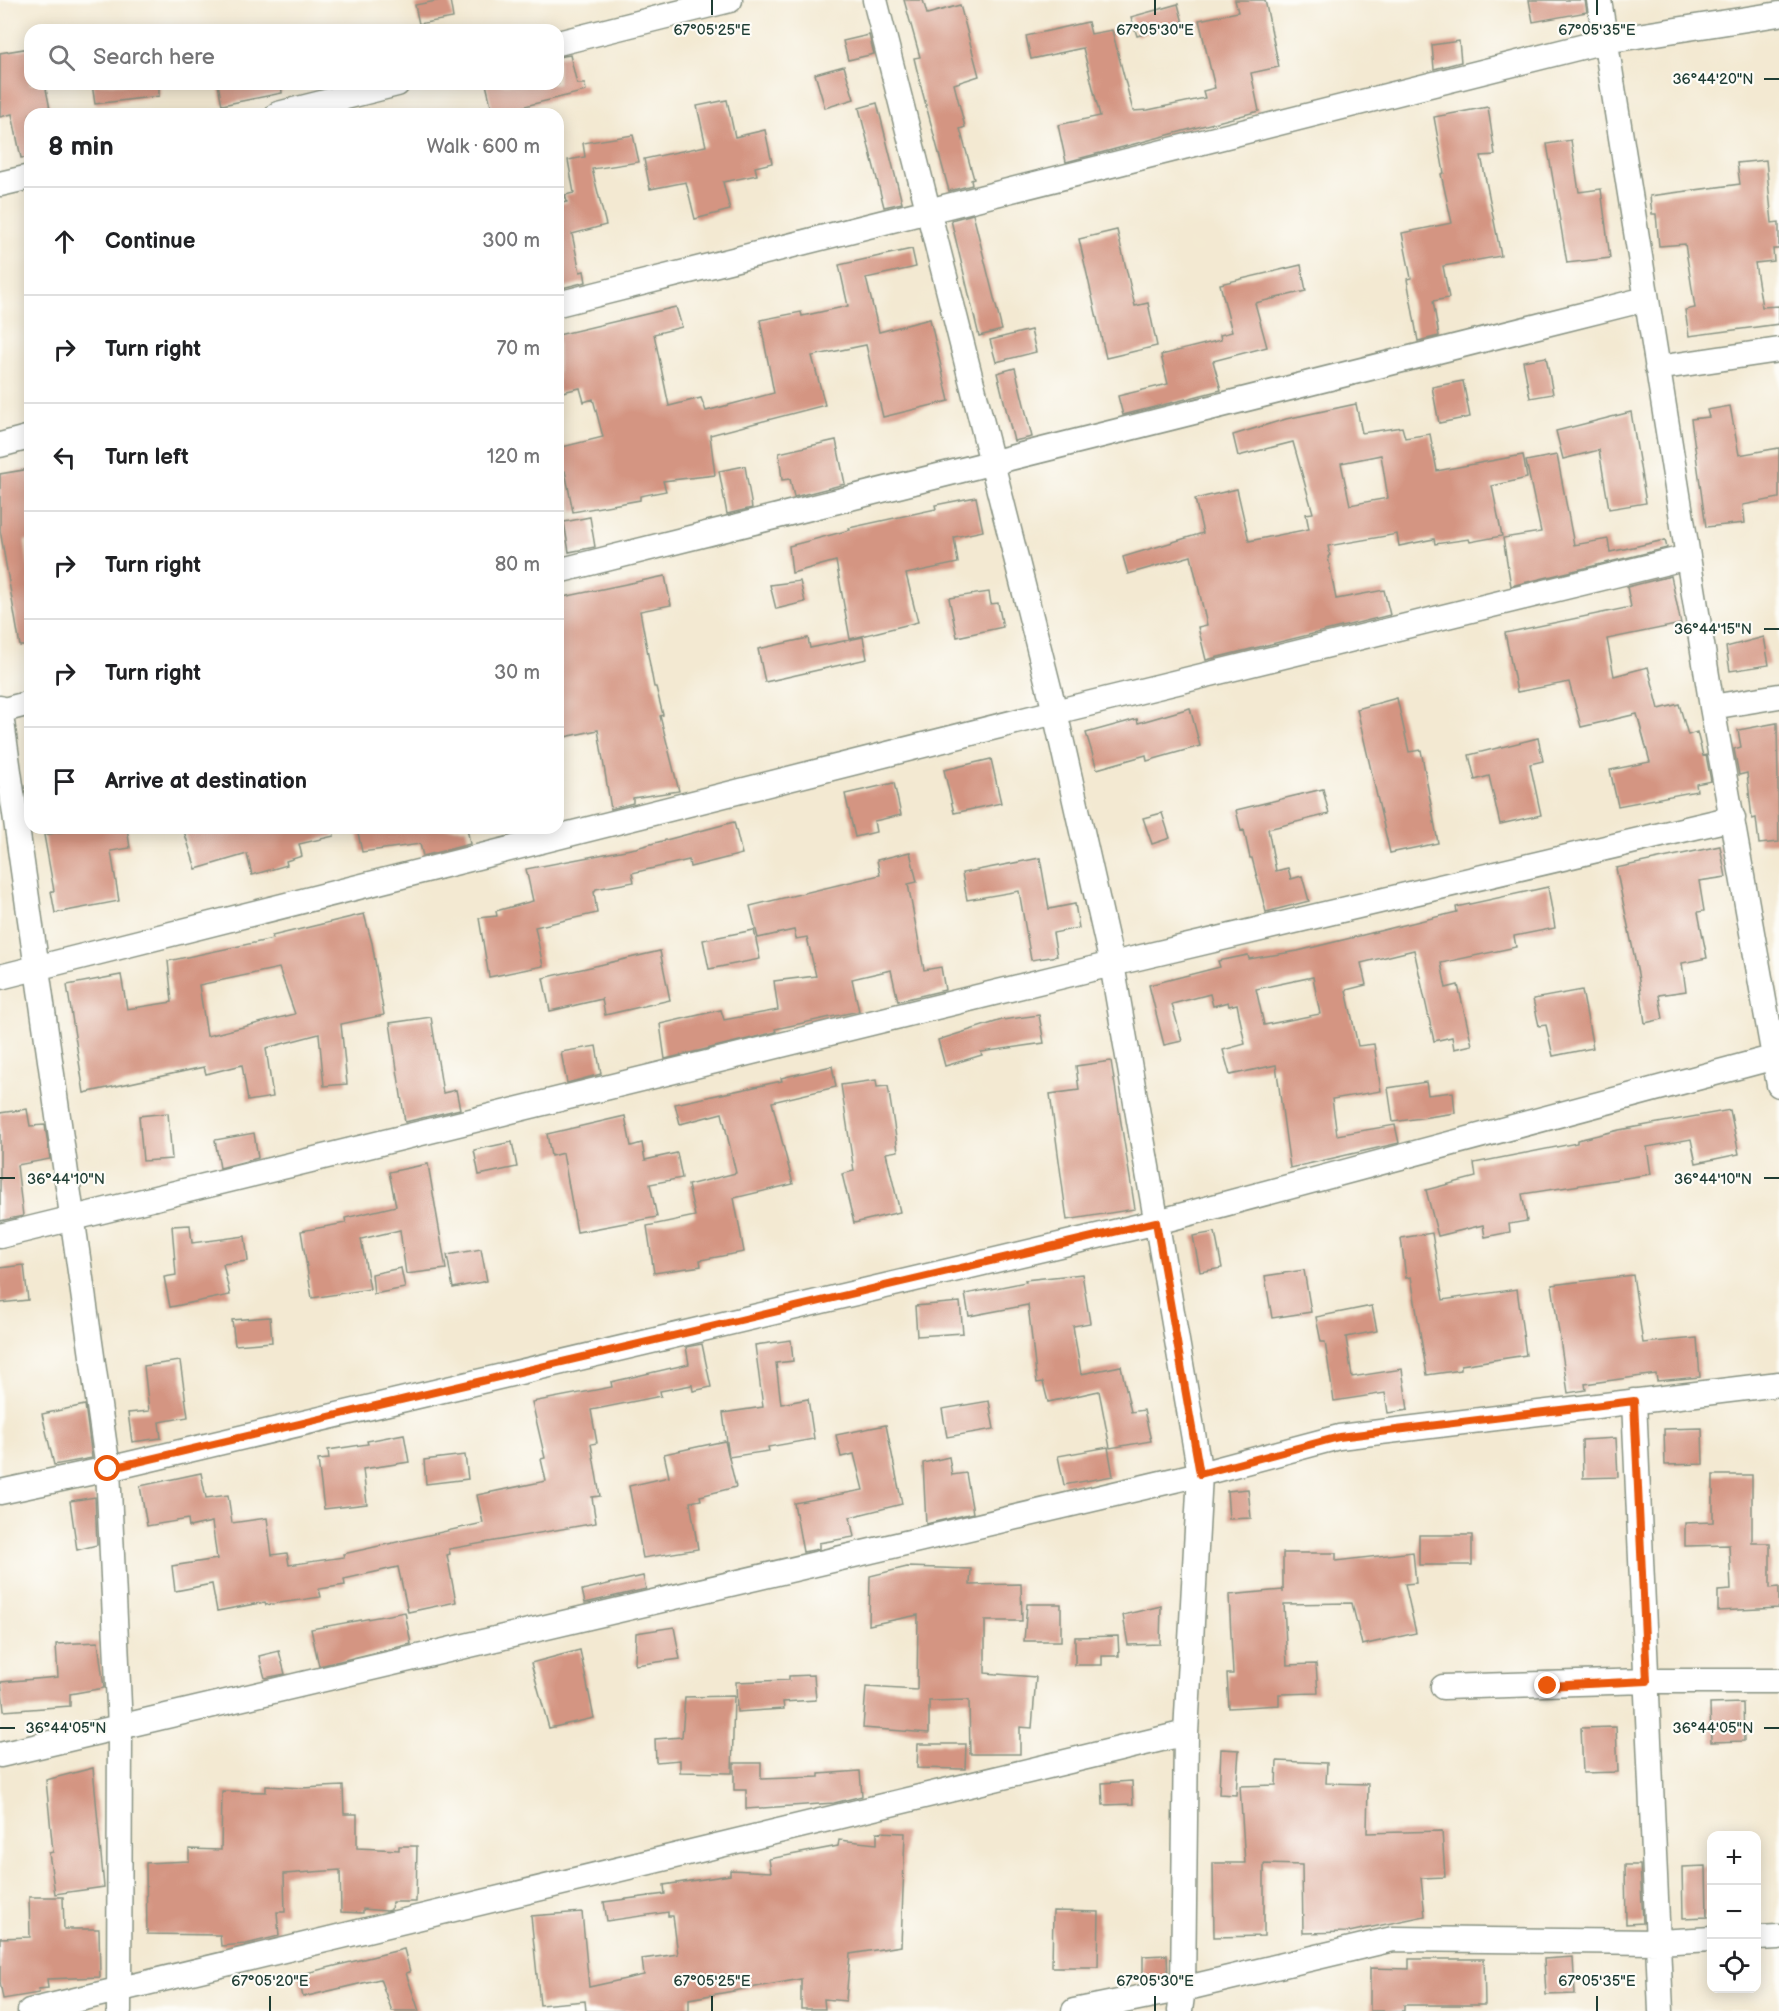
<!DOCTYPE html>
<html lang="en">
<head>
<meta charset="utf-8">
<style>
  :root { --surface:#fff; --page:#f2f2f2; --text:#202124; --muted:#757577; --line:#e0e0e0 }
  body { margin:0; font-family:"Balsamiq Sans",sans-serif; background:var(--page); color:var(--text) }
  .controls { position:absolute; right:18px; bottom:18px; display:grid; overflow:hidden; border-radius:12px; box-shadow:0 3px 15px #0003 }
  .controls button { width:54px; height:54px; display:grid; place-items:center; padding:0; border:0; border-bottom:2px solid var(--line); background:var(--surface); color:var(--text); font:30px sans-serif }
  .stop { position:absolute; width:18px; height:18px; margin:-14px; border:4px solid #ea580c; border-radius:50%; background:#fff }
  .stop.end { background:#ea580c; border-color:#fff; box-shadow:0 2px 6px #0008 }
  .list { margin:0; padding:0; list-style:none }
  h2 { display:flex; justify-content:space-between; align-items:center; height:78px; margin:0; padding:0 24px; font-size:26px }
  h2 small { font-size:20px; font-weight:400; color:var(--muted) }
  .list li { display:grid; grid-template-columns:39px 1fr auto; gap:18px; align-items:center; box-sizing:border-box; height:108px; padding:0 24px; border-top:2px solid var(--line) }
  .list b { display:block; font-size:22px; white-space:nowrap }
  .list em { font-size:20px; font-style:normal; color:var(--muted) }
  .icon { flex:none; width:33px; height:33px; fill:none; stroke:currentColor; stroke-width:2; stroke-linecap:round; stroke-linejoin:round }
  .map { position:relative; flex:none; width:1779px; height:2011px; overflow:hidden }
  .search { position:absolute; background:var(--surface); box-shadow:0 3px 15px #0003; left:24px; top:24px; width:540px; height:66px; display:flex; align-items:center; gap:15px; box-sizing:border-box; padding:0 21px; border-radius:18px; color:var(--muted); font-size:22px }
  .panel { position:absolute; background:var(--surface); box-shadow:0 3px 15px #0003; left:24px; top:108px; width:540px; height:726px; border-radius:18px }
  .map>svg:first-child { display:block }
  .building { fill:#d49582; fill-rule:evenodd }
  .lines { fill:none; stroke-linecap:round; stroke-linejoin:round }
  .street-casing { stroke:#899383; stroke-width:27 }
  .street { stroke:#fff; stroke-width:24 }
  .route { stroke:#ea580c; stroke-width:8 }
  .ticks { fill:none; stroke:#1f3d34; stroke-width:2 }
  .ticks-label { font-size:15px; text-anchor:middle; fill:#1f3d34; stroke:#fdfcf7; stroke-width:4.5; stroke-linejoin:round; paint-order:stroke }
</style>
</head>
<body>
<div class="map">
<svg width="1779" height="2011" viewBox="0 0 1779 2011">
  <rect width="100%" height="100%" fill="#fdfcf7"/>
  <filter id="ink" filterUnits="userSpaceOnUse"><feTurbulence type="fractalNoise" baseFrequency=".0167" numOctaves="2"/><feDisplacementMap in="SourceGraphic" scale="12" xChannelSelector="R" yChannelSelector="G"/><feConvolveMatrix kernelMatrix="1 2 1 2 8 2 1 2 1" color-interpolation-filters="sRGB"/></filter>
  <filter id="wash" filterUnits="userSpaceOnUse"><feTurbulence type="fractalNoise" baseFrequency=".008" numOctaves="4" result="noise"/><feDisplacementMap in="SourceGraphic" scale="24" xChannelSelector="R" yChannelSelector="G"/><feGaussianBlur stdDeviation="1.35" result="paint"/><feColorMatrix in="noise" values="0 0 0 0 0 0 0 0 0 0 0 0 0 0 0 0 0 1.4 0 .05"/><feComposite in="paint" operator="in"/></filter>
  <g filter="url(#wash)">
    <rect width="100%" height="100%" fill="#f3e9d2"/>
    <g id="blocks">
      <path class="building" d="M441 0H450L453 18 419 24 415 5Z
        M904 0H923L927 14 960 5 979 76 954 84 965 127 960 129 974 179 971 180 972 185 949 191 920 83 914 58 920 57Z
        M1235 0H1265L1279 67 1251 73 1259 111 1066 162 1058 125 1100 116 1083 48 1031 59 1026 36 1088 22 1091 34 1112 30 1133 111 1148 110 1205 98 1203 91 1215 88 1199 20 1238 12Z
        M1529 0H1585L1587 12 1533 22Z
        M1178 4 1183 23 1137 36 1131 17Z
        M869 35 874 54 848 60 843 41Z
        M1459 41 1461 62 1434 69 1432 45Z
        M30 48V84H45L51 114H30V157L21 158 12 114 0 117V53Z
        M570 55 577 84H585L586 91 493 114 486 84H558V57Z
        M844 66 854 99 825 108 815 74Z
        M92 84H159V96L95 104Z
        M218 84H281L282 93 222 105Z
        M727 100 735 137 765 130 772 163 755 167 757 175 723 182 730 210 695 219 686 182 650 189 644 159 706 146 697 106Z
        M877 103 902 203 884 207 859 108Z
        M1488 107 1495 155 1481 156 1501 256 1443 266 1449 298 1433 301 1439 336 1418 341 1407 279 1411 278 1402 233 1452 223 1441 174 1444 173 1434 117Z
        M633 135 639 162 592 169 606 225 572 234 580 272 584 271 586 282 558 289V204L567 202 565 195 574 193 568 160 585 157 583 143Z
        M1571 140 1579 192 1601 189 1610 258 1567 263 1547 144Z
        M1766 160 1772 223 1779 222V249H1773L1774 261 1755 263 1762 307 1779 306V324L1689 336 1685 310 1695 308 1685 244 1659 246 1656 214H1652L1650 196 1740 184 1737 163Z
        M973 214 1002 330 979 336 951 220Z
        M1117 230 1135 306 1148 303 1157 346 1106 358 1079 239Z
        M912 249 916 267 866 278 879 332 930 319 949 401 883 417 866 345 812 356 825 405 710 435 715 475 663 481 666 491 640 496V500L573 512 565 471 558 472V448L603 437 593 399 584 402 580 388 558 393V335L676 307 682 327 654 334 669 406 701 398 706 411 774 393 760 320 801 312 802 316 848 306 839 265Z
        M1301 265 1306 291 1255 303 1267 347 1213 361 1221 390 1123 415 1118 396 1168 384 1161 355 1221 340 1220 335 1232 332 1220 284Z
        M1031 330 1036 352 996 362 990 340Z
        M1546 357 1553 394 1530 398 1523 361Z
        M1015 368 1032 437 1014 441 997 373Z
        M1463 381 1470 417 1439 423 1432 387Z
        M1356 404 1362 433 1402 427 1405 438 1430 434 1437 471 1523 455 1527 478 1492 486 1502 536 1470 542 1469 539 1435 544 1434 539 1399 546 1397 534 1328 546 1330 556 1328 557 1336 599 1384 590 1390 615 1206 660 1198 627 1207 625 1191 556 1128 574 1123 557 1203 533 1195 499 1237 489 1249 541 1309 529 1306 514 1313 513 1293 442 1238 456 1233 435 1286 419ZM1381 455 1388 498 1350 505 1341 463Z
        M1730 406 1739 455 1779 448V498L1743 505 1745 523 1706 527 1691 419 1709 417 1707 410Z
        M1631 412 1646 503 1609 509 1599 450 1563 459 1556 431Z
        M836 440 845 484 794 497 790 479 782 480 779 453Z
        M1557 455 1574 545 1608 539 1610 552 1665 540 1667 548 1511 586 1503 538 1541 532 1526 461Z
        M745 466 752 508 727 514 719 471Z
        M30 469V540L25 541 30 575V646H20L0 530V474Z
        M976 497 983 531 954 537 958 563 906 574 918 622 850 639 836 561 792 573 789 546 850 530 849 528 936 509 935 505Z
        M590 517 595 547 569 552 564 522Z
        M665 576 671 605 640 611 654 687H656L663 715 660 716 679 791 633 798V803L611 809 598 730 560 738 558 598Z
        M1671 576 1681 624 1607 639 1614 676 1648 667 1659 709 1679 704 1688 735 1697 732 1703 756 1706 755 1711 781 1696 784 1697 791 1618 806 1610 770 1650 762 1637 714 1581 727 1569 682 1517 692 1505 633 1631 607 1627 587Z
        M800 581 805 602 776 609 770 585Z
        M989 592 991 604 998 603 1003 627 957 637 949 598Z
        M863 637 867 659 765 682 758 649 808 638 810 648Z
        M1764 637 1769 665 1730 671 1726 647Z
        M1397 698 1409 752 1421 750 1438 843 1390 853 1357 709Z
        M1190 708 1200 746 1147 761 1146 755 1097 769 1086 733 1137 719 1138 723Z
        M1777 723 1779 842 1759 844 1756 818 1752 819 1747 773 1739 775 1734 749 1741 747 1738 730Z
        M1538 738 1543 761 1530 764 1541 815 1500 824 1489 776 1475 780 1469 755Z
        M991 759 1001 803 954 813 944 770Z
        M894 783 901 815 874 821 876 832 855 837 845 794Z
        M1323 789 1329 814 1268 829 1276 871 1288 868 1291 879 1302 876 1309 901 1266 912 1252 858H1250L1244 830 1241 831 1236 810Z
        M1162 813 1170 838 1152 844 1143 818Z
        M734 822 742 854 690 867 689 860 632 873 634 882 596 889 594 892 597 913 535 927 543 966 489 977 479 918 497 916 496 911 533 901 526 869 636 848Z
        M84 828H127L130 848 111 851 119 901 55 913 51 891H54L44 835Z
        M183 828H333L334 836 299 844 302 856 286 861 287 865 252 875 247 854 196 869Z
        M357 828H467L470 844 423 856 420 844 362 852Z
        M1720 846 1726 877 1699 881 1704 911 1698 912 1707 958 1682 963 1686 991 1659 995 1663 1019 1645 1023 1638 974 1616 868Z
        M910 852 917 882 908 884 924 970 941 967 945 990 898 1001 891 970 852 979 859 1011 775 1029 776 1032 665 1059 660 1024 721 1010 724 1020 778 1010 774 981 816 976 807 937 796 939 794 930 758 938 750 906 880 875 877 860Z
        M1040 858 1049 909 1075 904 1079 928 1053 933 1057 956 1031 960 1019 891 967 900 962 873Z
        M1548 887 1555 928 1514 936 1516 947 1441 963 1446 988 1458 985 1472 1045 1454 1049 1452 1037 1434 1041 1414 950 1361 963 1366 985 1346 990 1358 1046 1374 1044 1381 1091 1332 1099 1337 1135 1395 1125 1399 1143 1290 1168 1276 1065 1230 1075 1223 1050 1245 1044 1237 1004 1229 1006 1228 1002 1213 1006 1210 994 1172 1004 1182 1041 1164 1045 1149 985 1220 967 1218 961 1248 955 1249 959 1298 951 1457 912 1456 907ZM1313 977 1320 1014 1264 1025 1256 989Z
        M364 914 372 943 384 1015 341 1024 347 1084 324 1086 319 1034 266 1048 273 1097 248 1101 242 1065 206 1074 204 1067 84 1093 67 985 121 975 127 1009 172 1002 168 961 273 939 272 936ZM279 968 295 1014 207 1036 199 985Z
        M754 930 760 959 709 969 703 940Z
        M660 951 670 1000 605 1015 602 999 550 1011 543 978Z
        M1582 990 1593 1048 1553 1056 1546 1025 1539 1026 1533 999Z
        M1039 1015 1044 1043 981 1052 982 1055 945 1066 938 1040 1002 1020Z
        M431 1017 443 1093 456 1090 460 1109 405 1122 390 1023Z
        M596 1046 601 1074 567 1083 561 1052Z
        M1111 1061 1135 1209 1067 1220 1050 1094 1079 1090 1076 1066Z
        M832 1066 836 1087 772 1102 793 1184 734 1198 744 1252 700 1260 701 1266 654 1273 647 1226 695 1216 688 1185 736 1173 722 1113 680 1124 675 1104 782 1081 781 1078Z
        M876 1080 877 1087 888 1086 898 1151 886 1153 900 1212 854 1223 842 1174 854 1171 841 1085Z
        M1426 1082 1428 1095 1453 1092 1455 1113 1393 1122 1388 1088Z
        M27 1109 30 1126 45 1125 50 1159 17 1165 23 1216 0 1221V1113Z
        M1730 1110 1739 1154 1696 1163 1691 1139 1647 1147 1651 1174 1522 1194 1527 1221 1509 1224 1510 1232 1485 1237 1483 1225 1438 1236 1426 1190 1476 1177 1474 1163 1577 1143V1140L1619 1130Z
        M168 1113 172 1159 143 1161 139 1116Z
        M625 1116 631 1146 642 1143 645 1160 677 1153 682 1178 650 1184 657 1217 577 1232 563 1153 551 1156 547 1134Z
        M254 1133 258 1158 220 1168 215 1140Z
        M512 1142 517 1167 479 1175 474 1150Z
        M428 1164 446 1269 406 1274 400 1230 361 1239 370 1289 312 1298 301 1231 346 1223 345 1218 396 1206 389 1172Z
        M190 1225 192 1243 245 1236 248 1261 223 1264 230 1295 170 1307 164 1277 176 1275 172 1226Z
        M1215 1232 1222 1268 1200 1272 1193 1236Z
        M1432 1233 1443 1300 1517 1289 1526 1355 1461 1365V1370L1427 1375 1411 1277 1406 1278 1401 1238Z
        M481 1249 487 1281 453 1288 447 1255Z
        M24 1265 28 1300 0 1303V1268Z
        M401 1268 405 1288 374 1294 372 1274Z
        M1304 1270 1311 1312 1272 1318 1265 1276Z
        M1082 1274 1090 1323 1073 1326 1081 1374 1121 1366 1131 1412 1144 1410 1151 1441 1110 1448 1099 1391 1048 1402 1043 1382 1037 1383 1028 1305 969 1316 965 1294 1026 1282 1025 1280Z
        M1633 1275 1643 1343 1697 1338 1700 1377 1657 1381 1656 1374 1585 1384 1586 1390 1568 1393 1552 1285Z
        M960 1302 963 1333 917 1336 915 1306Z
        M1372 1306 1377 1331 1346 1337 1352 1377 1402 1369 1408 1410 1388 1413 1385 1393 1334 1401 1325 1342H1321L1316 1317Z
        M270 1317 272 1342 235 1345 232 1320Z
        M791 1340 793 1361 776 1363 781 1404 808 1399 814 1439 768 1447 769 1451 729 1457 723 1413 763 1407 755 1345Z
        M702 1344 711 1387 693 1391 692 1385 660 1391 661 1396 591 1410 597 1443 591 1444 600 1496 592 1497 596 1523 449 1549 450 1554 447 1555 456 1602 408 1612 398 1567 344 1579 345 1585 319 1589 321 1597 266 1605 265 1602 217 1611 212 1584 175 1591 172 1566 217 1559 212 1522 189 1527 188 1519 147 1526 140 1486 201 1473 206 1498 228 1495 232 1523 267 1518 272 1555 287 1553 289 1565 344 1557 343 1554 483 1523 477 1495 546 1481 541 1459 545 1458 532 1402 612 1387 611 1382 689 1364 686 1347Z
        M180 1361 188 1417 159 1422 161 1438 132 1442 128 1413 149 1411 144 1366Z
        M989 1401 994 1429 947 1437 942 1409Z
        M85 1405 92 1458 54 1465 42 1414Z
        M886 1425 902 1504 850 1517 854 1537 819 1543V1549L803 1552 794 1503 863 1490 854 1454 841 1457 836 1435Z
        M1702 1428 1703 1464 1665 1465 1664 1429Z
        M404 1434 409 1462 363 1469 367 1504 324 1509 318 1460 329 1459 328 1450 368 1444 367 1441Z
        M1616 1438 1618 1477 1583 1478 1582 1440Z
        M725 1441 736 1487 700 1496 701 1500 690 1502 698 1549 643 1558 629 1486 669 1477 664 1454Z
        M1108 1447 1113 1476 1064 1485 1058 1456Z
        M465 1455 468 1479 426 1484 424 1460Z
        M949 1457 952 1475 966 1473 973 1513 926 1524 923 1463Z
        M1713 1475H1752V1543H1770V1588L1779 1587V1608L1718 1611V1591L1731 1590 1729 1545 1685 1546V1523L1713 1522Z
        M1248 1489 1251 1518 1229 1519 1227 1491Z
        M95 1497 97 1545 77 1550 70 1501Z
        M1419 1535H1472V1565H1419Z
        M1413 1552 1416 1583 1405 1584 1416 1633 1362 1645 1352 1603 1284 1604 1287 1665 1316 1664 1318 1693 1279 1694V1705L1229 1708 1227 1674H1233L1229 1595 1283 1590V1593V1553H1336V1561Z
        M907 1567 971 1569 970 1585 1021 1584 1022 1621H985V1673L1036 1677 1032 1728 1020 1727V1754H970L969 1700 929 1701V1733L863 1728 866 1687 917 1690 918 1615 869 1625 870 1576Z
        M643 1576 646 1589 585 1603 582 1590Z
        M1027 1604H1061V1641H1024Z
        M1161 1606 1160 1644 1128 1645 1123 1615Z
        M405 1612 411 1644 319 1666 311 1629Z
        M674 1627 680 1659 635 1665 636 1633Z
        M1118 1636 1119 1656H1102V1665H1075V1637Z
        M98 1642 104 1688 70 1694V1706L4 1711 1 1682 58 1677 56 1644Z
        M580 1650 594 1718 549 1728 531 1663Z
        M279 1651 285 1674 265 1678 259 1656Z
        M814 1675 816 1700 783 1702 784 1709 737 1712 736 1682 789 1680V1676Z
        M734 1696 732 1773 680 1772V1760L656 1762 655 1739 682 1737 685 1697Z
        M1743 1703 1744 1741 1711 1742 1710 1704Z
        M1616 1727 1618 1772 1583 1773 1581 1728Z
        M918 1744H966L965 1769 917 1768Z
        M1221 1749 1239 1750 1236 1795 1219 1794Z
        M1277 1761 1327 1763 1326 1783 1368 1784 1367 1833 1442 1831 1445 1877 1421 1878 1425 1916 1349 1932 1303 1933 1302 1865 1264 1864V1936L1214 1937 1213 1863H1245L1240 1786 1276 1785Z
        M734 1763H761V1779L819 1777V1774L860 1771 862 1796 834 1803 746 1809V1790H734Z
        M93 1768 104 1887 55 1894 49 1853 53 1852 46 1780Z
        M1132 1781 1133 1804 1103 1805 1102 1783Z
        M266 1786 302 1788 343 1786 344 1814H357V1848L399 1850V1846H417L416 1902H392L391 1910 387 1911 363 1909V1913L341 1912 340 1870 284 1874 285 1912H277L279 1936 246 1944 221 1946 220 1935 147 1934 146 1863 189 1861V1849L221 1850 222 1791 266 1792Z
        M877 1832 905 1833 901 1946 850 1954 846 2001 824 1999 825 2009H801V1979L689 1999V2011H586L585 2001 540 2005 531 1916 582 1912 589 1987 644 1975 642 1959 678 1954 673 1916H668V1912L607 1921 604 1902 665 1894 664 1885 730 1875V1870L771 1872 769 1859 838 1846 839 1840 877 1844Z
        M1625 1865H1640L1643 1923 1626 1924Z
        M1706 1866 1707 1917 1683 1918 1682 1867Z
        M29 1897H63L64 1929H99L100 1977 47 1979 48 1988 38 1989 39 1993 3 1999 0 1982V1938L30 1937Z
        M1053 1911 1099 1912 1098 1967H1052Z
        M404 1949 410 1972 406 1973 419 2011H392L380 1979 303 1997 298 1975Z
        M1167 1955 1168 1978 1143 1983V1956Z
        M1573 1957 1575 1994 1546 1995 1544 1959Z
        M1409 1959H1484L1485 2005H1404V2011H1370V1968L1409 1969Z"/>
    </g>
  </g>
  <g filter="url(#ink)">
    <use href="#blocks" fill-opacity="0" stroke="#899383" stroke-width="1.5"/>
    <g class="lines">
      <defs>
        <path id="street" d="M875 0 1055 712 1112 964 1200 1474 1186 1733 1183 1989 1180 2011
          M1599 0 1712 707 1779 1085
          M558 43 730 0
          M278 114 397 84
          M0 184 30 177
          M558 304 1605 41 1779 14
          M1657 368 1779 350
          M0 445 30 437
          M558 571 1646 299
          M1712 707 1779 696
          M0 708 108 1469 120 1727 119 2011
          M0 711 30 703
          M0 977 1055 712 1688 557
          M0 1236 1112 964 1733 818
          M1634 1401 1661 2011
          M0 1492 108 1469 1157 1222 1779 1056
          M1443 1687 1647 1681H1779
          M0 1755 1200 1474 1339 1437 1779 1384
          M1756 1938 1779 1937
          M30 2011 1186 1733
          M1074 2011 1183 1989 1393 1939 1658 1942 1712 1939"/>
      </defs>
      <use href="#street" class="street-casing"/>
      <use href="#street" class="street"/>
    </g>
  </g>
  <g class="lines" filter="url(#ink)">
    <path class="route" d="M108 1469 1156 1222 1200 1474 1339 1437 1634 1401 1647 1681 1548 1686"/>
  </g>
  <path class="ticks" d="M712 0V15M1155 0V15M1597 0V15M1764 79H1779M1764 629H1779M0 1178H15M1764 1178H1779M0 1728H15M1764 1728H1779M270 1996V2011M712 1996V2011M1155 1996V2011M1597 1996V2011"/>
  <g class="ticks-label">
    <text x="712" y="35">67°05'25"E</text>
    <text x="1155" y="35">67°05'30"E</text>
    <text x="1597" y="35">67°05'35"E</text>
    <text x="1713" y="84">36°44'20"N</text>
    <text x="1713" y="634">36°44'15"N</text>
    <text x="66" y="1184">36°44'10"N</text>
    <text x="1713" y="1184">36°44'10"N</text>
    <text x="66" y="1733">36°44'05"N</text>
    <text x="1713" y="1733">36°44'05"N</text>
    <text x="270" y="1986">67°05'20"E</text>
    <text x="712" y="1986">67°05'25"E</text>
    <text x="1155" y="1986">67°05'30"E</text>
    <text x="1597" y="1986">67°05'35"E</text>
  </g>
</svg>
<div class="controls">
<button>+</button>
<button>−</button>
<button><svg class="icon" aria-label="locate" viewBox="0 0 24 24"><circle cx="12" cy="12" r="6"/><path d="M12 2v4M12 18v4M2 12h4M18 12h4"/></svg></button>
</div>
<div class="stop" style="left:108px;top:1469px"></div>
<div class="stop end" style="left:1548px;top:1686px"></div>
<div class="search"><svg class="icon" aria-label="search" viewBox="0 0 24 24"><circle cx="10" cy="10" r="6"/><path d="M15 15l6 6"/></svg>Search here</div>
<section class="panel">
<h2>8 min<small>Walk · 600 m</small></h2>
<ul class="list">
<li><svg class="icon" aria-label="ahead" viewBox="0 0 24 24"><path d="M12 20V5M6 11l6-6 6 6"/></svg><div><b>Continue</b></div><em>300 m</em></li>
<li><svg class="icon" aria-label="right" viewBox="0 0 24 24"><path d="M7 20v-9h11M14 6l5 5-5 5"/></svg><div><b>Turn right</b></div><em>70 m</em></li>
<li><svg class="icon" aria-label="left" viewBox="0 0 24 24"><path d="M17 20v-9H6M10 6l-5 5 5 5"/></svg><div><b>Turn left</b></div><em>120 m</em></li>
<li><svg class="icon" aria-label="right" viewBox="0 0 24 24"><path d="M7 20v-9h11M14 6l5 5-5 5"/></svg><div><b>Turn right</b></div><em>80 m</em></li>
<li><svg class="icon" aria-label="right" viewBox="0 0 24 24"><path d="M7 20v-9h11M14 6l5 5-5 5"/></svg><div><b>Turn right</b></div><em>30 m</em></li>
<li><svg class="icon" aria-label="arrive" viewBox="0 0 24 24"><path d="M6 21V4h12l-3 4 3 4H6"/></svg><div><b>Arrive at destination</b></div></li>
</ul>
</section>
</div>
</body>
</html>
